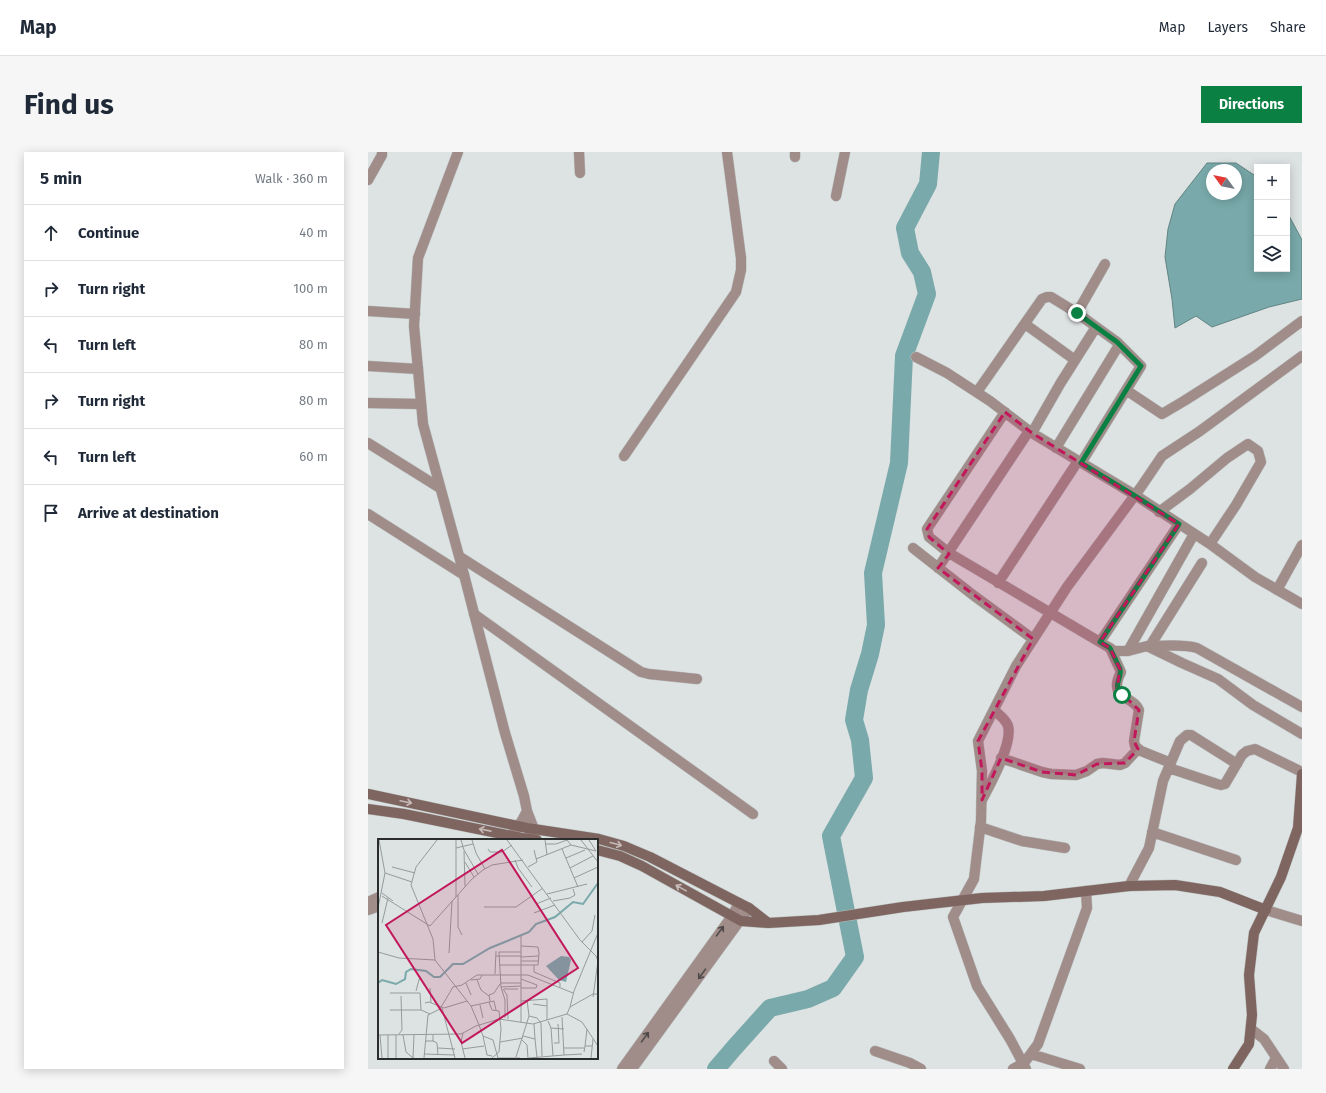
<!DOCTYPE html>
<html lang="en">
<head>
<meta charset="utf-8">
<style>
  :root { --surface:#fff; --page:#f6f6f7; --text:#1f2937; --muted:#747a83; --line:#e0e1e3; --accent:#0b8043 }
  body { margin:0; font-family:"Fira Sans",sans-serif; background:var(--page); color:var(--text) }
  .controls { position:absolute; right:12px; top:12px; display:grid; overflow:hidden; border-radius:0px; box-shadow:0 2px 10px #0003 }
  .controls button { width:36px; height:36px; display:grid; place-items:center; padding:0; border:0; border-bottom:1px solid var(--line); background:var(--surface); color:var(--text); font:20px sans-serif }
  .compass { position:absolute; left:838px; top:12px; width:36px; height:36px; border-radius:50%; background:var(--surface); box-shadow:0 2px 10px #0003; rotate:303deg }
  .stop { position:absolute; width:12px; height:12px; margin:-9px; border:3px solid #0b8043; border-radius:50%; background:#fff }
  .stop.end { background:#0b8043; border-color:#fff; box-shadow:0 1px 4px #0008 }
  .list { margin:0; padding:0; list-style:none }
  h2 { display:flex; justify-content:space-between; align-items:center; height:52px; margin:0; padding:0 16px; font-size:17px }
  h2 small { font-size:13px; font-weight:400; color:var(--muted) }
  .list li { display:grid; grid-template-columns:26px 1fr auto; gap:12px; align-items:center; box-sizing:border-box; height:56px; padding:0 16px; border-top:1px solid var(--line) }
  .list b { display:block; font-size:15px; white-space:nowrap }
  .list em { font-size:13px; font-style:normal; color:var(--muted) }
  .icon { flex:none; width:22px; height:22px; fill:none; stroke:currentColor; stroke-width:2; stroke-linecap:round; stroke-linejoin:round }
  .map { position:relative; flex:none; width:934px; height:917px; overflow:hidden; border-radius:0px }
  header { display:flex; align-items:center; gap:24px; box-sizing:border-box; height:56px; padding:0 20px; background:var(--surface); border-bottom:1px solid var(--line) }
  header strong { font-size:19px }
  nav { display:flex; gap:22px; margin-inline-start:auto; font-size:14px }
  .intro { display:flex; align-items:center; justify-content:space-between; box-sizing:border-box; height:96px; padding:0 24px }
  h1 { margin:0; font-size:28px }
  .button { padding:10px 18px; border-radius:0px; background:var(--accent); color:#fff; font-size:14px; font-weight:700 }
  main { display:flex; gap:24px; padding:0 24px }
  aside { flex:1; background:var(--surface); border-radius:0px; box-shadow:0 2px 10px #0003 }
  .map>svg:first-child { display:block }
  .water { fill:#79a9aa; stroke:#628484; fill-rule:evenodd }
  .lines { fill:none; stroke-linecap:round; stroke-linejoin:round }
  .river { stroke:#79a9aa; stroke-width:18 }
  .minor-casing { stroke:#b9bebe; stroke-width:11 }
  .tertiary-casing { stroke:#b9bebe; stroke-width:11 }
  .secondary-casing { stroke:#b9bebe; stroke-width:11 }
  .minor { stroke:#a08d8a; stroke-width:10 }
  .tertiary { stroke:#a08d8a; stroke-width:10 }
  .secondary { stroke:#7f6560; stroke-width:10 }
  .oneway { stroke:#c5bab7 }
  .oneway2 { stroke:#4e4a49 }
  .route { stroke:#0b8043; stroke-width:5 }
  .marked { fill:#c2185b; fill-opacity:0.2; stroke:#c2185b; stroke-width:3; stroke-dasharray:8 5; stroke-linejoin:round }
  .inset-river { fill:none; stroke:#79a9aa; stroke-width:2 }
  .inset-road { fill:none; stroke:#969a9a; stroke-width:1 }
  .view { fill:#c2185b; fill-opacity:0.15; stroke:#c2185b; stroke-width:2 }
  .inset-edge { fill:none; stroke:#2b2d2d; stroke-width:2 }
</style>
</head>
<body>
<header>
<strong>Map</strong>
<nav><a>Map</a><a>Layers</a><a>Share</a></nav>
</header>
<div class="intro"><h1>Find us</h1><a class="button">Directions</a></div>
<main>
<aside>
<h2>5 min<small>Walk · 360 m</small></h2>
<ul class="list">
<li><svg class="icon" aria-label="ahead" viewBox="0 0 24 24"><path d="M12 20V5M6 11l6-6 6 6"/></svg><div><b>Continue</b></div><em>40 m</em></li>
<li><svg class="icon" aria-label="right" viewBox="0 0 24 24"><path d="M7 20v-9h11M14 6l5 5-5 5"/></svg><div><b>Turn right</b></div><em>100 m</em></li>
<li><svg class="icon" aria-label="left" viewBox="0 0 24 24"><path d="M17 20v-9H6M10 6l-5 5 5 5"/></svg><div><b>Turn left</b></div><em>80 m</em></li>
<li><svg class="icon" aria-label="right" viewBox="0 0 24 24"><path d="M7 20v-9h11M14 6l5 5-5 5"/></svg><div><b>Turn right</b></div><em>80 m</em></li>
<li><svg class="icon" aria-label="left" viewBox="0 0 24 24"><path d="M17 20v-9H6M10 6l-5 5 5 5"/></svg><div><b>Turn left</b></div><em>60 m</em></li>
<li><svg class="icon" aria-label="arrive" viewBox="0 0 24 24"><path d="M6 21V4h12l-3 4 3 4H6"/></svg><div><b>Arrive at destination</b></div></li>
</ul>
</aside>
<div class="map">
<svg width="934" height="917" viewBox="0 0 934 917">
  <rect width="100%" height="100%" fill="#dde2e2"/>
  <path class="water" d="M839 11H868L889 25V117H919V60L934 88V147L901 155 844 175 828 164 807 176 804 147 797 105 800 77 807 52ZM844 18H868V42H844Z"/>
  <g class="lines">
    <path class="river" d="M348 917 366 896 402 856 440 847 465 836 487 805 463 684 496 626 492 588 486 568 491 538 502 502 508 473 505 421 531 311 536 204 559 142 554 120 542 101 537 76 560 32 563 0"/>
    <defs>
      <path id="minor" d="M211 0 212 21
        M427 5V0
        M0 28 14 3V0
        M468 44 477 0
        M0 159 47 162
        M709 161 737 112
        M657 172 707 208
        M548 205 579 221 622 249 664 281 767 343 842 392 887 425 934 452
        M0 214 50 217
        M758 238 794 262 816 249 887 204 934 169
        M609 240 674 147 679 145H683L709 161 749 190 773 214 713 311
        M0 251 53 252
        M637 260 559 377 561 385 581 401 742 496 746 499H760
        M664 281 692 232 728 175
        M0 291 72 336
        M688 296 751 193
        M256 304 368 140 373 118V106L359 0
        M791 360 822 337 859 306 880 292 890 299 893 310 868 353 842 392
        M0 362 96 423
        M826 382 760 499 779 494 814 511 850 527 885 553 934 582
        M545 396 605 443 665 487
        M92 405 273 520 281 522 329 527
        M570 416 661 279
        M630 431 710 309
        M909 438 934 393
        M106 462 385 662
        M732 490 811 372
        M782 494 834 411
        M783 494C798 494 815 492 829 496L934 555
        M742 496 753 520C751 524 749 529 749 533 748 545 768 548 771 558L766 589 767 594 773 599 803 611
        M633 606 674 620 683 622 708 623 719 619 729 612 735 611 752 613 757 611 770 597
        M801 616 849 632 853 633 857 632 874 603 879 599 887 597 934 620
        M614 648C622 633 645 591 640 574 638 567 631 563 626 558
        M612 675 654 689 697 696
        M784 680 868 708
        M761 734 781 696 795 629 812 589 819 583H823L869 612
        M883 877 896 887 916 917
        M507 899 542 911 553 917
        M663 902 712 917
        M406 909 414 917
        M645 917 656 911 670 892 719 756 718 739
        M902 917 908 906"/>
      <path id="tertiary" d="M90 0 50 106 46 174 55 272 94 415 137 581 156 644 159 659 166 677 162 684
        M137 688C148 680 153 671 159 659
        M0 750 11 745
        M0 758 11 754
        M898 758 934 769
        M254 917 364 764 371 751
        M264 917 381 756
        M658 917 642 887 609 834 585 765 606 727 608 710 613 669 614 619 610 589 648 514 699 435 773 335 794 304 832 279 934 204"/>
      <path id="secondary" d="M0 642 159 676 231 687 256 694 282 705 371 751 381 756 399 770
        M0 657 36 662 154 686 169 688
        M229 698 252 704 274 714 373 769 400 771 451 768 535 755 614 746 676 744 761 734 807 733 852 740 898 758
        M865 917 881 892 884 863 881 823 886 781 913 725 930 676 934 622"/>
    </defs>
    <use href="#minor" class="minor-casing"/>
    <use href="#tertiary" class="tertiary-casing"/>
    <use href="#secondary" class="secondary-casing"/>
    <use href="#minor" class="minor"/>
    <use href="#tertiary" class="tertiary"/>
    <use href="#secondary" class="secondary"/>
  </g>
  <defs><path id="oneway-shaft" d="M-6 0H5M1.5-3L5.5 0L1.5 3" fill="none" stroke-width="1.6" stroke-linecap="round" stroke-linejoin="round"/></defs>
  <g class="oneway">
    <use href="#oneway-shaft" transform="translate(38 650) rotate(12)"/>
    <use href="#oneway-shaft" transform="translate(117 678) rotate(-169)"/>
    <use href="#oneway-shaft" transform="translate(248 692) rotate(15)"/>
    <use href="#oneway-shaft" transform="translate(313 736) rotate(-151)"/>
  </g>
  <g class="oneway2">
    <use href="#oneway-shaft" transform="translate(352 779) rotate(-54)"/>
    <use href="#oneway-shaft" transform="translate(334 822) rotate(126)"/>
    <use href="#oneway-shaft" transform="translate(277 885) rotate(-54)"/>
  </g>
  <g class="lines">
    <path class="route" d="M709 161 749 190 773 214 713 311 767 344 811 372 732 490 742 496 752 517C754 528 744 532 754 543"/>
  </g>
  <path class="marked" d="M637 260 664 281 811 372 732 490 742 496 752 517 749 537 771 558 766 589 770 597 757 611 729 612 708 623 674 620 633 606 614 648V619L610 589 665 487 570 416 581 402 561 385 559 377Z"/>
  <g transform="translate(10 687)">
    <rect width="220" height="220" fill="#dde2e2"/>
    <path d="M183 117 191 118 193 121 188 143 181 141 168 127Z" fill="#79a9aa"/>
    <path class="inset-river" d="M0 144 4 141 18 145 27 140 28 133 33 130 48 132 56 138H62L75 125H85L112 109 151 93 158 85 177 78 195 63 205 65 220 44"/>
    <path class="inset-road" d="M59 1 38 28 33 46 55 100 57 121 93 167 101 186M83 1 86 11 100 35M94 1 98 14 107 30M129 1 202 101 218 117 220 122 215 158M167 1 169 16M189 1 193 6 218 12 211 1M203 1 220 23M167 5H178L189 1M78 9 95 5M110 10 112 13H124L134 6M184 10 200 48M86 12 87 47M188 19 207 11M158 20 193 6M137 21 140 29 154 48M87 23 96 38M14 28 37 34M150 28 159 23 156 11M192 29 215 17M7 34 34 43M196 39 220 28M4 54 15 62M169 55 209 45M80 56V88L84 96M4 57 52 87 94 40 105 31 114 26 145 21M78 58V1M175 62 192 59 197 56 195 50M158 65 173 59M106 68H138L165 49M0 69 7 34 1 1M156 74 177 66M4 84 10 59M143 97V183M204 103 214 92 217 76M0 113 21 119 57 121M71 114 74 62M118 117H143M143 118 161 117M143 122H161M121 126H143M143 126H160L161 114 160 108 143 107M156 126V133L182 144V148M117 135 118 112M143 140 159 146 158 149H143M93 141 102 140 104 136M99 141 103 151 111 157M88 144 93 156M122 144H143M123 148 121 113H143M52 149 53 164M125 150 129 156 130 180M126 150H140M38 152 42 137M12 154H42L43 171 52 175M149 161 151 177 159 179 163 184 164 217M112 162 111 156 116 154 122 145M143 162 169 160V181M111 163 114 171 121 172 123 190 121 213 114 219M47 164 51 163 66 169 89 162M155 165 169 167M102 166 105 179M93 167 116 162 118 171M192 168 196 152 220 94M64 169 77 219M12 171H43M189 175 192 168 215 155H220M127 179V161L123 148 143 147M170 182 173 189 186 190M156 185 157 200M101 186 105 197 115 201 120 219M173 189 175 217M85 194 83 203 87 219M21 195 24 191 23 157M0 196 83 195 98 187 121 180 155 185 189 175 204 183 220 207M2 196 4 219M10 196V219M25 196 28 213 35 219M105 197 109 216 114 217M145 197 157 200 159 219M144 201 149 206 150 219M48 202H55V196M55 202 59 204 60 216M122 203 145 199M176 204H181L180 185M207 207 209 190M60 209 77 210M186 209H206M84 210 106 207M206 213 207 207H214M46 215 77 216M186 216 204 215M138 218 151 177M18 219V196M35 219 36 196M46 219 50 176 62 170 75 148 84 146 99 136H150L195 154M120 219H142M151 219 186 216 184 178M213 219 215 200"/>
    <path class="view" d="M124 11 200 129 84 204 8 86Z"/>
    <rect width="220" height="220" class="inset-edge"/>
  </g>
</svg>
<div class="controls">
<button>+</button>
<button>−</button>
<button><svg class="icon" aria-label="layers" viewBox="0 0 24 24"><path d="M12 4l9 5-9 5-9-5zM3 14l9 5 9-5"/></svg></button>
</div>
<svg class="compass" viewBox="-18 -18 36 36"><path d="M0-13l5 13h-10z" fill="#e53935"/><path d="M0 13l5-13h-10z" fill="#747a83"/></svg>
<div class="stop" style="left:754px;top:543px"></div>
<div class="stop end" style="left:709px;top:161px"></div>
</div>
</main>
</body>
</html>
